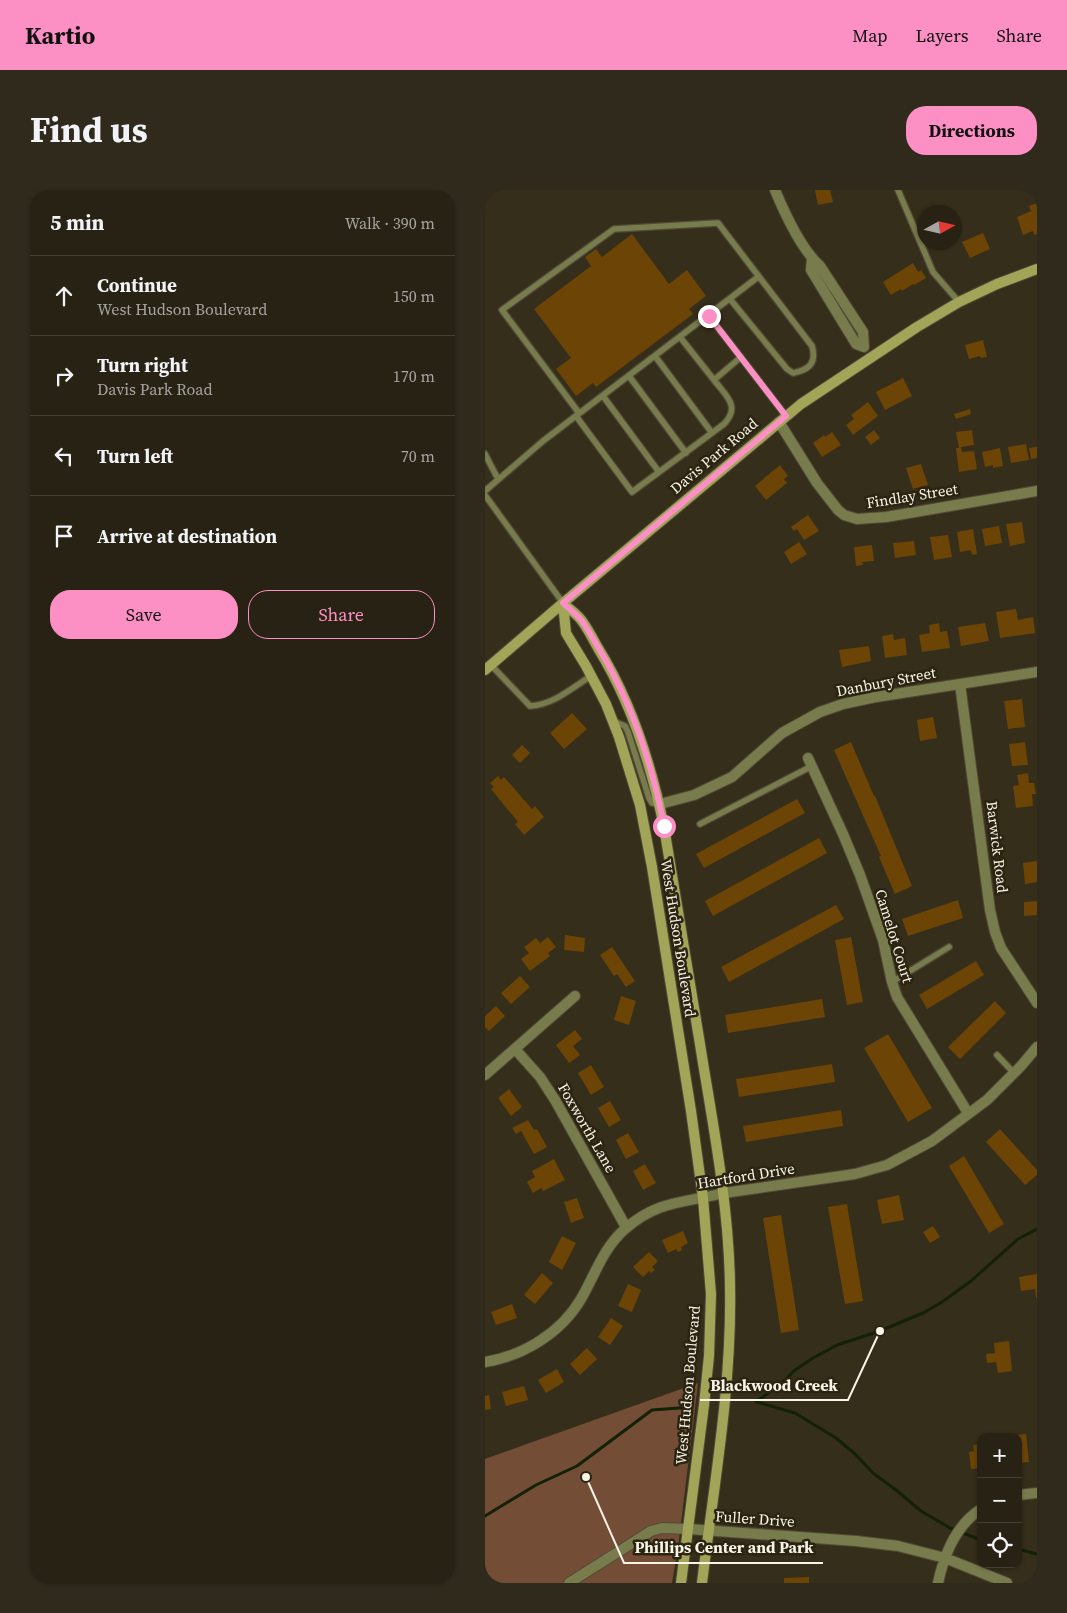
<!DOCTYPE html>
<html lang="en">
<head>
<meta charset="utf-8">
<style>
  :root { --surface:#282214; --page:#302a1d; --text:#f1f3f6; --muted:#a5a4a0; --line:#443f34; --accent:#fc8fc3 }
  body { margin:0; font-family:"Source Serif 4",serif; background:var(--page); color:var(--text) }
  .controls { position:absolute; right:15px; bottom:15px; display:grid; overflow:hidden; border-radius:10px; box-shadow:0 1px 4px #0004 }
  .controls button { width:45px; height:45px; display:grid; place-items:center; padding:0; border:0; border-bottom:1px solid var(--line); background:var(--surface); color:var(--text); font:25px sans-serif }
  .compass { position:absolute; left:432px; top:15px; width:45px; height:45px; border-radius:50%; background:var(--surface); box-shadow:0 1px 4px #0004; rotate:82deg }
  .stop { position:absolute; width:15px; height:15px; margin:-11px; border:4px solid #fc8fc3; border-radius:50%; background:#fff }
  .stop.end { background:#fc8fc3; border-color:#fff; box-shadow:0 1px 5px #0008 }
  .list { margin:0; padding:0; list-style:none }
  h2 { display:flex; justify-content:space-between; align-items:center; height:65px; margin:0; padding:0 20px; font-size:21px }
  h2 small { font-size:16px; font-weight:400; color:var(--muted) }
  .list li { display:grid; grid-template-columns:32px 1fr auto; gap:15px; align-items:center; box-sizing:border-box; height:80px; padding:0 20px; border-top:1px solid var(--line) }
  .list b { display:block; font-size:19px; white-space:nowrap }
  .list p { margin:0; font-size:16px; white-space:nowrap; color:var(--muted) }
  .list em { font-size:16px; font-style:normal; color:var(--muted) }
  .actions { display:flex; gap:10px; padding:15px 20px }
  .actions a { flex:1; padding:11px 0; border:1px solid var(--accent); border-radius:20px; text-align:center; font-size:18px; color:var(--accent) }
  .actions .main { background:var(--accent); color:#111 }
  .icon { flex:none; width:28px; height:28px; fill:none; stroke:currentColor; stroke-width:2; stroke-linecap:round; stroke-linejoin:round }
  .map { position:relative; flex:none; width:552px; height:1393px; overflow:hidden; border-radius:20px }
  header { display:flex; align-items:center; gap:30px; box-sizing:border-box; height:70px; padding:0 25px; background:var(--accent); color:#111 }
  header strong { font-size:24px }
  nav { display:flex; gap:28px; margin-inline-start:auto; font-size:18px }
  .intro { display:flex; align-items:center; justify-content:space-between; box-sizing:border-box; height:120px; padding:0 30px }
  h1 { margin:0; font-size:35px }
  .button { padding:12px 22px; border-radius:20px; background:var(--accent); color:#111; font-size:18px; font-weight:700 }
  main { display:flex; gap:30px; padding:0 30px }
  aside { flex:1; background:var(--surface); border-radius:20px; box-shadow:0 1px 4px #0004 }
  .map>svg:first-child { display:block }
  .green { fill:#744d36 }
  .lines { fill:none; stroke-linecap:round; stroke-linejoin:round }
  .stream { stroke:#132104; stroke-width:3 }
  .building { fill:#6c4406 }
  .lane-casing { stroke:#504a37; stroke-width:8 }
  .street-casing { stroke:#504a37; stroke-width:12 }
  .secondary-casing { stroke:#504a37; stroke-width:12 }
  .lane { stroke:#787b4c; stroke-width:5.5 }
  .street { stroke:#787b4c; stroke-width:10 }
  .secondary { stroke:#a2a558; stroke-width:10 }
  .route { stroke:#fc8fc3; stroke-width:6 }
  .labels { text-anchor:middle; stroke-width:5; stroke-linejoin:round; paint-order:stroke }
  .street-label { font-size:15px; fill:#f8f4e7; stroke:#2b2411 }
  .leader { fill:none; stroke:#f8f4e7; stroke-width:2 }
  .callout-dot { fill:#f8f4e7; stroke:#2b2411; stroke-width:2 }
  .callout-label { font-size:16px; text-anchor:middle; font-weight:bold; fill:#f8f4e7; stroke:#2b2411; stroke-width:5; stroke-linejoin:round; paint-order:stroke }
</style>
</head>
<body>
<header>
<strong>Kartio</strong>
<nav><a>Map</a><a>Layers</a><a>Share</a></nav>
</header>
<div class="intro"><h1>Find us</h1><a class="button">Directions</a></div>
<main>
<aside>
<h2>5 min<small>Walk · 390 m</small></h2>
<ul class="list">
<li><svg class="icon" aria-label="ahead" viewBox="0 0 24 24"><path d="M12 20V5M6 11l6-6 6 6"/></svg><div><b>Continue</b><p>West Hudson Boulevard</p></div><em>150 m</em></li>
<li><svg class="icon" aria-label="right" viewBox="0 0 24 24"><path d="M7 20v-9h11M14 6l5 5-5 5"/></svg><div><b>Turn right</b><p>Davis Park Road</p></div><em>170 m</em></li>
<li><svg class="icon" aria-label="left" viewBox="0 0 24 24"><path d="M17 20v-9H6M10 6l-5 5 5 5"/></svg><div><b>Turn left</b></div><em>70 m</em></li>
<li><svg class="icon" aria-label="arrive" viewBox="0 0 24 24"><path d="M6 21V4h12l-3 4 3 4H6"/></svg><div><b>Arrive at destination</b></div></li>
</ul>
<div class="actions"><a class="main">Save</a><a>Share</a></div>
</aside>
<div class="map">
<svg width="552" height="1393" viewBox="0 0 552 1393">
  <rect width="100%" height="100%" fill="#352e1a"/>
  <path class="green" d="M213 1193 193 1358 187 1393H0V1269Z"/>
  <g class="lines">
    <path class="stream" d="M271 1212 297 1193 310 1180 328 1168 352 1155 395 1141 438 1123 457 1112 486 1091 533 1049 552 1039
      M272 1212 310 1223 351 1248 370 1264 388 1283 411 1300 436 1321 465 1338 496 1350
      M0 1326 51 1295 92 1276 167 1220 207 1217
      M533 1359 552 1364"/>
  </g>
  <path class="building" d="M330 0H345L348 12 333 15Z
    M552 13V44L549 45 548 41 538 45 532 27 546 21 544 16Z
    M498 43 505 59 485 68 477 52Z
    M147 44 184 94 202 80 221 106 204 119 208 124 111 197 108 193 91 206 71 179 86 168 49 119 106 76 100 67 111 59 117 67Z
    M428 73 433 82 436 80 441 88 429 95 428 94 417 101 416 99 406 105 398 92Z
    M498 150 502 167 496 168 495 166 484 169 480 155Z
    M418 188 427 206 400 220 391 202Z
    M383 212 393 226 368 245 361 235 369 229 366 225Z
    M485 219 486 224 471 229 469 224Z
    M389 240 395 248 386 255 380 247Z
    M487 240 489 255 476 257 477 262 489 261 492 279 474 282 471 258H474L471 242Z
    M347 242 356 255 337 267 328 253 339 245 340 247Z
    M541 254 544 270 526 273 523 257Z
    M552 257V268L546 269 544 258Z
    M515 258 518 276 508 278V275L500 277 497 262Z
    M436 274 443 295 428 299 421 278Z
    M295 275 303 286 299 289 302 293 281 310 270 296Z
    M323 325 334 341 319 350 312 339 309 341 306 337Z
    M537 332 540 353 525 356 521 334Z
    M514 336 517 353 500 356 497 339Z
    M488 339 492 364 487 365 486 360 475 362 472 342Z
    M463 345 467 367 449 370 445 347Z
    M429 351 431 365 410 368 408 353Z
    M314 352 322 364 306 374 299 362Z
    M387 355 389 371 377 372 378 375 371 376 369 357Z
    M531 419 533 430 548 427 550 443 515 448 511 422Z
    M454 433 455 442 462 441 465 458 437 462 434 445 445 443 444 435Z
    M500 433 504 451 476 456 473 437Z
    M408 444 409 450 420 448 422 465 400 468 397 446Z
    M384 456 386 471 357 477 354 460Z
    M537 509 540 537 523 539 519 511Z
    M87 523 102 539 79 559 65 543Z
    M448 527 452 548 435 551 432 530Z
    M366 552 389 606H390L427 696 410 704 394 667 396 666 349 560Z
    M540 552 543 575 527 576 524 554Z
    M37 555 45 563 35 573 27 565Z
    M543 583 544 593H549L551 604H547L548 616 531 618 528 596 534 595 532 585Z
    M13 586 16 590 19 587 47 619 50 616 59 627 39 645 30 634 33 632 6 599 9 597 5 593Z
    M312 609 320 623 219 678 211 664Z
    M334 648 342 663 228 726 220 711Z
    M552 671V692L540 694 538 673Z
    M473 710 478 728 423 746 417 729Z
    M552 711V725L539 726V712Z
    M351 715 359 729 244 792 236 777Z
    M80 745 100 748 99 762 79 760Z
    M63 747 71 757 63 763 65 766 45 781 36 769 44 763 39 757 51 748 55 753Z
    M366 747 378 812 362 815 350 750Z
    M127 757 150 791 141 797 132 784 129 786 115 765Z
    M491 771 499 785 442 819 434 805Z
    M35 786 45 797 26 814 16 803Z
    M136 806 151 811 144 835 129 830Z
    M337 809 340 827 243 843 240 825Z
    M510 811 521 823 475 869 463 857Z
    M11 816 20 826 4 841 0 837V826Z
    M90 840 97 849 88 856 95 865 84 873 71 855Z
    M403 844 447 918 423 932 379 858Z
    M347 874 350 892 254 907 251 889Z
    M106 875 119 897 106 905 93 883Z
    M24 899 37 917 26 926 13 908Z
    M125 911 136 930 124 937 113 918Z
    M356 920 358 936 261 952 258 936Z
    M43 930 49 940 52 939 62 957 49 964 36 941 31 944 27 938Z
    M515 939 552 980V985L540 995 501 952Z
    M143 943 154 962 141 969 131 950Z
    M479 966 519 1034 504 1043 464 976Z
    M69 969 80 990 58 1001 56 998 48 1003 42 992 50 987 47 981Z
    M160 974 171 993 158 1000 148 981Z
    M414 1005 419 1030 397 1034 392 1010Z
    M92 1008 99 1028 86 1033 79 1012Z
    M362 1014 378 1111 360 1114 343 1017Z
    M296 1025 314 1140 296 1143 278 1028Z
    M448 1036 455 1047 445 1053 438 1042Z
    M198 1041 203 1053 196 1057 197 1060 193 1062 191 1059 183 1063 177 1050Z
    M77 1046 91 1053 77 1080 64 1072Z
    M164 1062 173 1071 167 1077 170 1080 166 1083 164 1081 158 1087 148 1077Z
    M57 1083 68 1093 50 1114 39 1105Z
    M552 1084V1108H551L550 1099 536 1101 534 1087Z
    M143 1094 156 1100 147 1122 133 1116Z
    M27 1114 32 1128 11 1135 6 1122Z
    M126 1128 138 1136 125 1155 113 1147Z
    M524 1151 527 1181 513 1183 511 1172 502 1173 501 1164 510 1163 509 1153Z
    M102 1158 112 1169 95 1185 85 1174Z
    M72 1179 79 1192 61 1203 53 1190Z
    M39 1196 43 1210 21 1216 17 1202Z
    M4 1205 6 1219 0 1220V1206Z
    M541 1244 544 1272 533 1273V1247H530V1245Z
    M496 1254V1278L486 1279 484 1262 489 1261 488 1255Z
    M324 1387V1393H299V1388Z"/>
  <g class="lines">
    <defs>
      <path id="lane" d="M413 0 448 82 474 112
        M224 126 301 226
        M195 147 229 190
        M170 166 227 243
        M144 186 201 263
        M118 206 174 282
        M94 223 17 120 129 39 233 33 327 156C332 173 324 180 308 183L302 179 245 109
        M91 226 147 302 239 234C256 216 241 206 229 190L256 167
        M0 264 13 289
        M0 301 58 251 273 87
        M0 305 78 413
        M6 475 45 516C68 515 87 498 106 486
        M128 531 140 536 143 542 164 608 167 613 175 614
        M215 634 327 576
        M407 792 464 757
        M512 865 529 883"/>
      <path id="street" d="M290 0C300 24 316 59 335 76L378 142 379 157 371 154 326 80 327 68
        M294 232 332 293 353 320 359 325 372 329 401 327 552 301
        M475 494 505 720 510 742 516 758 552 813
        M323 568 358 644 375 685 398 750 407 792 412 807 483 923
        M175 614 209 605 247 587 297 543 335 522 358 514 391 507 552 482
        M30 859 55 887 70 910 141 1037
        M0 885 90 806
        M0 1172C38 1166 76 1143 96 1109 110 1085 118 1058 140 1039 173 1010 199 1013 239 1003L370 984 402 975 447 951 502 910 536 876 552 857
        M533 1305 552 1303
        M84 1393 166 1341 177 1338 204 1339 371 1351 413 1356 460 1368 522 1393
        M453 1393C459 1365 471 1335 496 1319"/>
      <path id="secondary" d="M78 413C84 419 92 424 97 431 103 439 108 449 113 458 147 513 166 573 179 637 192 717 206 798 219 879 231 951 244 1023 245 1096 247 1196 229 1294 217 1393
        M78 413 81 443 101 476 121 514 134 547 155 615 167 677 206 921 218 1008 226 1104 224 1166 219 1215 196 1393
        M0 480 78 413 316 214 432 137 474 112 512 94 552 79"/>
    </defs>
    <use href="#lane" class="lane-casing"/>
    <use href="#street" class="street-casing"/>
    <use href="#secondary" class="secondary-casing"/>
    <use href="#lane" class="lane"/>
    <use href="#street" class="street"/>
    <use href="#secondary" class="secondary"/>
  </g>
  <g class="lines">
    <path class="route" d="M179 636C167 573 147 513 113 457 108 449 103 439 97 431 92 424 84 419 78 413L301 226 224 126"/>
  </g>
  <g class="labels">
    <g class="street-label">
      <text transform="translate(229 266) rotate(-40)" y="5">Davis Park Road</text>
      <text transform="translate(427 306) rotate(-9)" y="5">Findlay Street</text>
      <text transform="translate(401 492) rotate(-11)" y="5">Danbury Street</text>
      <text transform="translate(512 657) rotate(83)" y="5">Barwick Road</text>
      <text transform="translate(409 746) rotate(73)" y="5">Camelot Court</text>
      <text transform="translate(193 748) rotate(81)" y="5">West Hudson Boulevard</text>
      <text transform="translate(102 938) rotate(60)" y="5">Foxworth Lane</text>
      <text transform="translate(261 986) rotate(-9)" y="5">Hartford Drive</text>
      <text transform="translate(203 1195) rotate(-85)" y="5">West Hudson Boulevard</text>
      <text transform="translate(270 1329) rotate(4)" y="5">Fuller Drive</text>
    </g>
  </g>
  <path class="leader" d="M395 1141L363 1210H215M101 1287L139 1373H338"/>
  <g class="callout-dot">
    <circle cx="395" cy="1141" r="5"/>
    <circle cx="101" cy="1287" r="5"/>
  </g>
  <g class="callout-label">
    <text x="289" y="1201">Blackwood Creek</text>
    <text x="239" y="1363">Phillips Center and Park</text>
  </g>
</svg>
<div class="controls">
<button>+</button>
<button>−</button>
<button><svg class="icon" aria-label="locate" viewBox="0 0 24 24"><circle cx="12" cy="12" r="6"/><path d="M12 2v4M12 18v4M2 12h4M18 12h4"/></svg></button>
</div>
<svg class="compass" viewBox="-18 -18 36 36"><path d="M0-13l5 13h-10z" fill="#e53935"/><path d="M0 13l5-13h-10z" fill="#a5a4a0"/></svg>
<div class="stop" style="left:179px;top:636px"></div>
<div class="stop end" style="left:224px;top:126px"></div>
</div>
</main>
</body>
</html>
